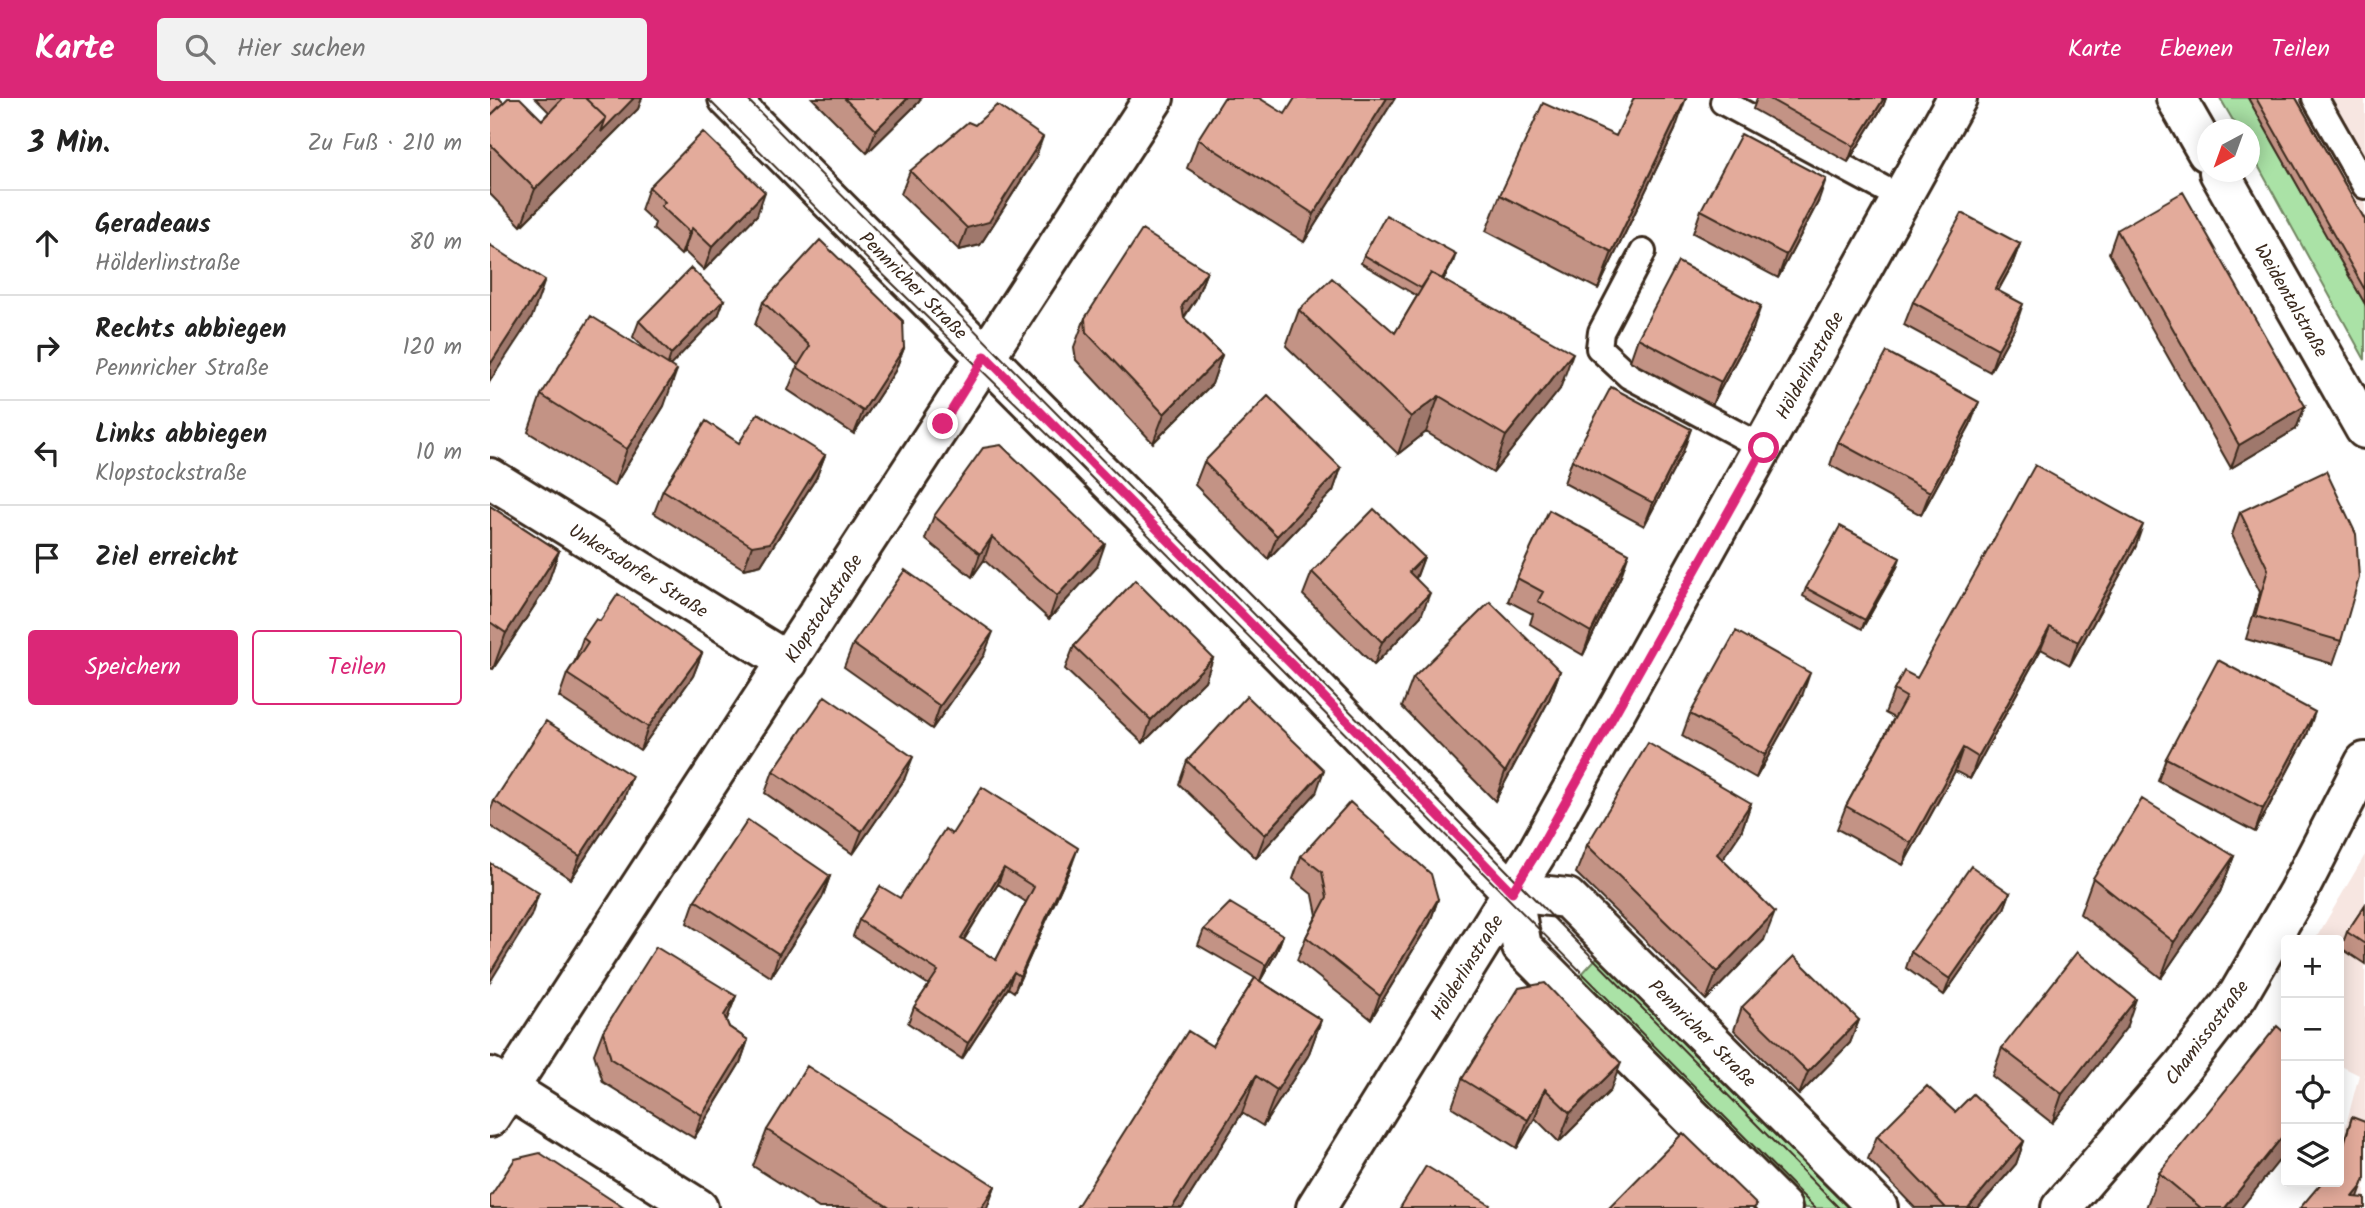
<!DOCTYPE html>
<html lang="de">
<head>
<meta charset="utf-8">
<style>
  :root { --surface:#fff; --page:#f2f2f2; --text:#222; --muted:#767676; --line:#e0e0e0; --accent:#db2777 }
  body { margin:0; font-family:Kalam,sans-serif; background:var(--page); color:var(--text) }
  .controls { position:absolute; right:21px; bottom:21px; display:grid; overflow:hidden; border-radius:7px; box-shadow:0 4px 18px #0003 }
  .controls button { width:63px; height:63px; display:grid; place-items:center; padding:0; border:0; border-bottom:2px solid var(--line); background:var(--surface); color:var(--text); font:35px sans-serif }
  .compass { position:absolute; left:1707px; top:21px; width:63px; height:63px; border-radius:50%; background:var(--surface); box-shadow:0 4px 18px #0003; rotate:221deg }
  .stop { position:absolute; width:21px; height:21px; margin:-16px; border:5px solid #db2777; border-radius:50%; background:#fff }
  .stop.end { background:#db2777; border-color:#fff; box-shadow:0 2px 7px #0008 }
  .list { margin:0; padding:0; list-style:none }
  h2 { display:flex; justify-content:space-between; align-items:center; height:91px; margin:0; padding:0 28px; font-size:30px }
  h2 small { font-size:23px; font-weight:400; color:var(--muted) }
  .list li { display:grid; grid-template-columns:46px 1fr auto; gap:21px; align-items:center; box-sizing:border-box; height:105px; padding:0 28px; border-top:2px solid var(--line) }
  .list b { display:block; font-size:26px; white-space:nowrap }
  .list p { margin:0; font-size:23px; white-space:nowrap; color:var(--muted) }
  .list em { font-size:23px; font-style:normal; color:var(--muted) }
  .actions { display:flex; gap:14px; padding:21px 28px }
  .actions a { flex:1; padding:16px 0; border:2px solid var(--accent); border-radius:7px; text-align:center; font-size:24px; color:var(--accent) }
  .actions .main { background:var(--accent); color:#fff }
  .icon { flex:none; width:38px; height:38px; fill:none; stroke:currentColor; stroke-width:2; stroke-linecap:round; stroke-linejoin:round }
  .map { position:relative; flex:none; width:1875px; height:1110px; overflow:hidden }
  header { display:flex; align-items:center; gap:42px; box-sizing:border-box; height:98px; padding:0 35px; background:var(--accent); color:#fff }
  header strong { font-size:33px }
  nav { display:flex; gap:38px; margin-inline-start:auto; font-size:24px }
  .search { width:490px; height:63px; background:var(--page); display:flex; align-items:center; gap:18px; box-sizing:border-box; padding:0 24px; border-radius:7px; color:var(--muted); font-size:26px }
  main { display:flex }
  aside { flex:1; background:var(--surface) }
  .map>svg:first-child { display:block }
  .built { fill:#f7e6e1 }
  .green { fill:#aae2a6; stroke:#728662; stroke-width:2 }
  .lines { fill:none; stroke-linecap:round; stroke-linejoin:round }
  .service-casing { stroke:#3b2a1e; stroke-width:30 }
  .minor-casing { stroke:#3b2a1e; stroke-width:44 }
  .service { stroke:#fff; stroke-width:24 }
  .minor { stroke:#fff; stroke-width:38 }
  .tram { stroke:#3b2a1e; stroke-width:2 }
  .wall { fill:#c39385; stroke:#3b2a1e; stroke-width:2; fill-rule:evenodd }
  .shaded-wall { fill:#9f786c; stroke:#3b2a1e; stroke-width:2 }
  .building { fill:#e3ab9b; stroke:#3b2a1e; stroke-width:2; fill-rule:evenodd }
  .route { stroke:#db2777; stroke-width:9 }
  .labels { text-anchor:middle; stroke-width:5; stroke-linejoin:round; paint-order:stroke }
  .street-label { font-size:19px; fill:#3b2a1e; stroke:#fff }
</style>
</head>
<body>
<header>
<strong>Karte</strong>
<div class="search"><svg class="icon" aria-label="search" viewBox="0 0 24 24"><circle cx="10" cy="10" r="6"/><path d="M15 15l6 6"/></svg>Hier suchen</div>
<nav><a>Karte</a><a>Ebenen</a><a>Teilen</a></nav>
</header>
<main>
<aside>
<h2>3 Min.<small>Zu Fuß · 210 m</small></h2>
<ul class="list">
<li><svg class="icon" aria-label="ahead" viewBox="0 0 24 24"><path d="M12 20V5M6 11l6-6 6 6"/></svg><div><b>Geradeaus</b><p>Hölderlinstraße</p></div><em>80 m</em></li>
<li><svg class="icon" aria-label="right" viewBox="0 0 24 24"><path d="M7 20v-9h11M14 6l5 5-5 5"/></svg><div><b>Rechts abbiegen</b><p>Pennricher Straße</p></div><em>120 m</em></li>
<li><svg class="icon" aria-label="left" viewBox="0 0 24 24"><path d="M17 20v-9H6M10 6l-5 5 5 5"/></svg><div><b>Links abbiegen</b><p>Klopstockstraße</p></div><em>10 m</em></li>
<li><svg class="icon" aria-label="arrive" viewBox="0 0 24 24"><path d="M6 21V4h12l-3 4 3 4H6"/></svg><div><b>Ziel erreicht</b></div></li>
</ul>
<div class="actions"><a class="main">Speichern</a><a>Teilen</a></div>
</aside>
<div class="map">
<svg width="1875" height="1110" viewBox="0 0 1875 1110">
  <rect width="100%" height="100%" fill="#fff"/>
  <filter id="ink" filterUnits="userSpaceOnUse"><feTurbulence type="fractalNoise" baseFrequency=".0143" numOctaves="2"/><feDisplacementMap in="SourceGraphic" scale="14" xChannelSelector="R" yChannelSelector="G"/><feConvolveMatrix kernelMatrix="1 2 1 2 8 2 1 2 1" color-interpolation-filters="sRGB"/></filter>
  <g filter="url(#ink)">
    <path class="built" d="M1758 0H1875V206Z
      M1875 757V1110H1821L1849 1084V1054L1869 977 1849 967V842H1825Z"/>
    <path class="green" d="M1730 0H1758L1875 206V262L1760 53 1759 32 1748 31Z
      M1113 853 1364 1110H1315L1088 880Z"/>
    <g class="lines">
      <defs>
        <path id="service" d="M1825 0 1875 88
          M1233 4 1411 100
          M1153 154 1111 234 1109 250 1139 278 1274 350"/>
        <path id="minor" d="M238 0 829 594 1022 794 1032 849 1292 1110
          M1686 0 1717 54
          M1729 74 1875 331
          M0 380 298 564
          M1022 794 1077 800 1388 1110
          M0 979 208 1110
          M0 1019 664 0
          M826 1110 1049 751 1467 0
          M1571 1110 1693 968 1748 897 1808 794 1875 664"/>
      </defs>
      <use href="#service" class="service-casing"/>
      <use href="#minor" class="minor-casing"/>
      <use href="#service" class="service"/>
      <use href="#minor" class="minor"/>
      <path class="tram" d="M217 0 373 157 584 362 1325 1110
        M256 0 1349 1110"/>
    </g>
    <path class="wall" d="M0 0 14 5 52 22 59 14 45 0H152L148 11 31 128 0 96Z
      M322 0H431L429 4 377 55Z
      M905 0 814 144 697 70 708 41 795 16Z
      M1267 0H1396L1393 8 1358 64 1263 11Z
      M1758 0H1806L1875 122V206Z
      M1185 32 1108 191 996 133 1010 97 1126 38Z
      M545 61 490 147 469 152 411 96 420 73Z
      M159 89 267 117 214 172 194 153 191 157 163 131 165 125 151 112Z
      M1328 104 1288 180 1203 135 1211 112Z
      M1627 132 1815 308 1806 331 1741 370 1619 155Z
      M1530 146 1521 169 1508 193 1525 229 1500 274 1414 227 1423 204Z
      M874 157 963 164 953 182 1070 291 1003 375 936 334 908 356 796 248 809 212 905 235 927 198 871 165Z
      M717 173 706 201 694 220 732 257 722 286 663 345 586 262 584 249 595 220Z
      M234 202 228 218 180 267 174 308 124 388 38 334 51 297 156 252 143 239 149 223Z
      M273 204 414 250 405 273 364 336 298 292 308 267 265 227Z
      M1263 231 1222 307 1140 263 1148 240Z
      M1480 327 1431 417 1340 367 1348 344Z
      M249 345 335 357 326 380 271 467 254 471 164 415 173 392Z
      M1193 354 1154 428 1074 385 1082 362Z
      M714 364 851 370 843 393 778 461 705 387Z
      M0 408 69 453 56 490 3 571 0 570Z
      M1750 414 1851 543 1843 566 1756 541 1770 494 1742 437Z
      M444 418 607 469 559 521 494 462 482 479 435 441Z
      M1645 450 1580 567 1551 551 1480 681 1465 673 1413 767 1347 731 1356 708 1404 620 1395 615 1404 592 1427 580Z
      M934 459 926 481 931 518 884 567 813 497 822 474Z
      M1407 469 1372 531 1313 498 1316 490Z
      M1131 478 1093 557 1040 526 1043 516 1018 503 1027 480Z
      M110 523 212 555 203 578 150 652 69 599 77 576 85 563 93 540Z
      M363 546 494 557 442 631 354 569Z
      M584 548 723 560 715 583 653 645 575 571Z
      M1070 573 1059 602 1005 703 912 609 923 580Z
      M1312 598 1266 680 1192 638 1200 616Z
      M1817 637 1765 734 1668 683 1676 660Z
      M697 663 826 695 766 760 689 686Z
      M283 673 414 682 363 756 275 695Z
      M134 701 81 781 0 728V713L4 703Z
      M1261 705 1251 734 1232 761 1274 842 1216 902 1086 775 1097 747Z
      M462 736 582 766 524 894 518 890 472 961 418 925 424 909 439 887 363 838 369 822 410 800ZM508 786 536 804 506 862 474 842Z
      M811 758 948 801 940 824 881 921 807 862 816 839 827 817 823 797 803 781Z
      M1744 758 1730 794 1671 880 1590 816 1603 780Z
      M340 778 332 800 281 879 197 825 205 802Z
      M1520 795 1514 811 1454 897 1416 870 1421 854Z
      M1875 807V866L1851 850 1857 834Z
      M714 831 793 837 787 853 770 883 831 922 818 958 773 1028 752 1015 692 1110H586L722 948 765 880 708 847Z
      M246 898 236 923 239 929 258 942 250 965 204 1040 113 984 104 956 113 933Z
      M1252 909 1369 922 1360 945 1309 997 1244 932Z
      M1636 930 1562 1025 1502 978 1512 950Z
      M972 981 1120 993 1069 1044 1045 1020 1027 1050 962 1009Z
      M1465 1014 1534 1043 1526 1066 1488 1110H1425L1378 1061 1387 1038Z
      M1862 1019 1868 1099 1875 1110 1849 1084V1058Z
      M277 1032 505 1088 497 1110H329L263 1068Z
      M1669 1075 1751 1110H1656Z"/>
    <path class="shaded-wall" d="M144 0H152L148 11 31 128 45 91 116 20Z
      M418 0H431L429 4 377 55 386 32Z
      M897 0H905L814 144 824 116Z
      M1196 0 1185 32 1108 191 1122 154Z
      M1394 0H1396L1393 8 1358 64 1364 48Z
      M553 39 545 61 490 147 469 152 477 130Z
      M1336 81 1328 104 1288 180 1296 157Z
      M275 94 267 117 214 172 222 149Z
      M202 130 194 153 191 157 199 134Z
      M1530 146 1521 169 1496 214 1505 191Z
      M966 156 963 164 940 206 943 198Z
      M717 173 706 201 682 236 692 208Z
      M55 182 42 219 0 283V269L1 265Z
      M234 202 228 218 176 272 181 256Z
      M1533 206 1525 229 1500 274 1508 251Z
      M1271 208 1263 231 1222 307 1231 284Z
      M414 250 405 273 364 336 373 313Z
      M1083 255 1070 291 1003 375 1016 338Z
      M732 257 722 286 663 345 674 316Z
      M187 272 174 308 124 388 137 351Z
      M949 298 936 334 908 356 921 319Z
      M1489 304 1480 327 1431 417 1440 394Z
      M1815 308 1806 331 1741 370 1749 347Z
      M1201 331 1193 354 1154 428 1163 405Z
      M335 357 326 380 271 467 254 471 262 448Z
      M851 370 843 393 778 461 787 438Z
      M1653 427 1645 450 1580 567 1588 544Z
      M502 439 494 462 482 479 490 456Z
      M615 446 607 469 559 521 567 498Z
      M69 453 56 490 3 571 16 535Z
      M1139 455 1131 478 1093 557 1101 534Z
      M934 459 925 482 919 474Z
      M1410 460 1407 469 1372 531 1375 522Z
      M940 495 931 518 884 567 892 544Z
      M1560 529 1551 551 1480 681 1488 659Z
      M503 534 494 557 442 631 450 608Z
      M212 555 203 578 150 652 158 629Z
      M723 560 715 583 653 645 661 622Z
      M1070 573 1059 602 1005 703 1015 674Z
      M1320 575 1312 598 1266 680 1275 657Z
      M1825 614 1817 637 1765 734 1773 711Z
      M1473 650 1465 673 1413 767 1421 745Z
      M423 659 414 682 363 756 372 733Z
      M834 672 826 695 766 760 775 737Z
      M142 678 134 701 81 781 90 758Z
      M1261 705 1251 734 1217 785 1227 756Z
      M588 750 582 766 524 894 530 878Z
      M1744 758 1730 794 1671 880 1684 844Z
      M514 770 508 786 465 856 471 840Z
      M340 778 332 800 281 879 289 856Z
      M49 795 41 818 0 884V875Z
      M1520 795 1514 811 1454 897 1460 881Z
      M948 801 940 824 881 921 890 898Z
      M1285 814 1274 842 1216 902 1227 874Z
      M793 837 787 853 770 883 776 867Z
      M524 874 518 890 472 961 478 945Z
      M246 898 237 921 226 940 234 917Z
      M1646 901 1636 930 1562 1025 1572 996Z
      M831 922 818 958 773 1028 787 992Z
      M1369 922 1360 945 1309 997 1318 974Z
      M258 942 250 965 204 1040 212 1017Z
      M1131 965 1120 993 1069 1044 1080 1015Z
      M766 978 752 1015 692 1110H682Z
      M1055 991 1045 1020 1027 1050 1038 1022Z
      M1796 1034V1054L1751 1110H1735Z
      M1534 1043 1526 1066 1488 1110H1478Z
      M1875 1080 1864 1110 1863 1099Z
      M505 1088 497 1110H491Z"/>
    <path class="building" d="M0 0H9L14 5 0 18Z
      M18 0H30L52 22 73 0H95L116 20 45 91 0 46V18Z
      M95 0H144L111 34 116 20Z
      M354 0H418L386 32Z
      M734 0H769L795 16 805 0H897L824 116 708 41Z
      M1144 0H1196L1122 154 1010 97 1053 5 1126 38Z
      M1278 0H1394L1364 48Z
      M1766 0H1806L1875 122V192Z
      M507 7 553 39 499 124 477 130 420 73 478 24 485 27Z
      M213 34 275 94 222 149 202 130 199 134 171 108 175 104 159 89Z
      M1251 36 1336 81 1296 157 1211 112Z
      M1693 94 1815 308 1749 347 1627 132Z
      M1472 115 1530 146 1505 191 1533 206 1508 251 1423 204Z
      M896 117 966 156 952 181 941 175 931 190 874 157Z
      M652 132 717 173 692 208 694 220 732 257 674 316 596 234 595 220Z
      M330 142 413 223 414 250 373 313 307 269 320 248 273 204Z
      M0 147 55 182 1 265 0 264Z
      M1188 164 1271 208 1231 284 1148 240Z
      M201 170 234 202 181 256 149 223Z
      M941 175 1083 255 1016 338 949 298 921 319 809 212 842 180 905 235Z
      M101 218 187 272 137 351 51 297Z
      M1397 254 1489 304 1440 394 1348 344Z
      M1121 289 1201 331 1163 405 1082 362Z
      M778 298 851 370 787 438 714 364Z
      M268 315 335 357 280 445 262 448 173 392 216 323 249 345Z
      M511 347 615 446 567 498 502 439 490 456 444 418 493 350Z
      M1545 367 1653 427 1588 544 1560 529 1488 659 1473 650 1421 745 1356 708 1416 599 1404 592 1414 573 1427 580Z
      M1836 373 1866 436 1869 480 1851 543 1765 518 1778 471 1750 414Z
      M0 408 69 453 16 535 0 524Z
      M884 411 934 459 919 474 940 495 892 544 822 474Z
      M1059 412 1139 455 1101 534 1048 503 1053 494 1027 480Z
      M1350 428 1410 460 1375 522 1316 490Z
      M415 472 503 534 450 608 363 546Z
      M645 482 723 560 661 622 584 548Z
      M128 496 212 555 158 629 77 576 98 544 93 540 106 521 110 523Z
      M1000 504 1070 573 1015 674 923 580Z
      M1246 533 1320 575 1275 657 1200 616Z
      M1728 562 1825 614 1773 711 1676 660Z
      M335 598 423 659 372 733 283 673Z
      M757 598 834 672 775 737 697 663Z
      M56 623 142 678 90 758 4 703Z
      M1158 645 1261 705 1227 756 1285 814 1227 874 1097 747Z
      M492 689 588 750 530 878 524 874 478 945 424 909 448 873 369 822 390 788 410 800 455 731 462 736ZM514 770 544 789 506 862 471 840Z
      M1652 701 1744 758 1684 844 1603 780Z
      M860 704 941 776 948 801 890 898 816 839 837 799 832 774 811 758Z
      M258 722 340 778 289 856 205 802Z
      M0 765 49 795 0 875Z
      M1481 768 1520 795 1460 881 1421 854Z
      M740 805 793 837 776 867 714 831Z
      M1875 807V846L1857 834Z
      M166 849 246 898 234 917 239 929 258 942 212 1017 121 961 113 933Z
      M1587 854 1646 901 1572 996 1512 950Z
      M1304 858 1369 922 1318 974 1252 909Z
      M765 880 831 922 787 992 766 978 682 1110H586L698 933 722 948Z
      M1055 885 1131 965 1080 1015 1055 991 1038 1022 972 981 1029 890Z
      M1787 928 1796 936V1034L1735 1110H1711L1669 1075Z
      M317 968 505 1088 491 1110H400L277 1032Z
      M1437 988 1465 1014 1483 996 1534 1043 1478 1110H1456L1387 1038Z
      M1862 1019 1875 1024V1080L1872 1088 1863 1099 1875 1100V1110H1810L1832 1084H1849V1063Z
      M1193 1035 1267 1107 1264 1110H1119Z
      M50 1055 134 1110H0V1099L25 1061Z
      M936 1068 1000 1107 998 1110H910Z"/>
  </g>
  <g class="lines" filter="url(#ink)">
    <path class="route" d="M453 326 495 258 829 594 1022 794 1049 751 1274 350"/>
  </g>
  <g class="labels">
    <g class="street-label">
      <text transform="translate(424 187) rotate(45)" y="7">Pennricher Straße</text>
      <text transform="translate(1802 202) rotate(60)" y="7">Weidentalstraße</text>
      <text transform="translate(1319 267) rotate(-61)" y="7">Hölderlinstraße</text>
      <text transform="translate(149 472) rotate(32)" y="7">Unkersdorfer Straße</text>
      <text transform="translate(333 510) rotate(-57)" y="7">Klopstockstraße</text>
      <text transform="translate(976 869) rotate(-58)" y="7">Hölderlinstraße</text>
      <text transform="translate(1716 934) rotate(-53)" y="7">Chamissostraße</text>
      <text transform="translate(1213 935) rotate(45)" y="7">Pennricher Straße</text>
    </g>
  </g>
</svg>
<div class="controls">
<button>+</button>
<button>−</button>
<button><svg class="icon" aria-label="locate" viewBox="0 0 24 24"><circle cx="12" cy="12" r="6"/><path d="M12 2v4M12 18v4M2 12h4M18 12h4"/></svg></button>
<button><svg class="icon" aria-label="layers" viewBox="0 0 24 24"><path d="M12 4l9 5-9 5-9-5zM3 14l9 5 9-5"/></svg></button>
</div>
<svg class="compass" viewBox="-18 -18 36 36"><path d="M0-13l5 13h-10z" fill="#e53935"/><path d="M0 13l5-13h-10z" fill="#767676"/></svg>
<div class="stop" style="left:1274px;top:350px"></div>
<div class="stop end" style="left:453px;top:326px"></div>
</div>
</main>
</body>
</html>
